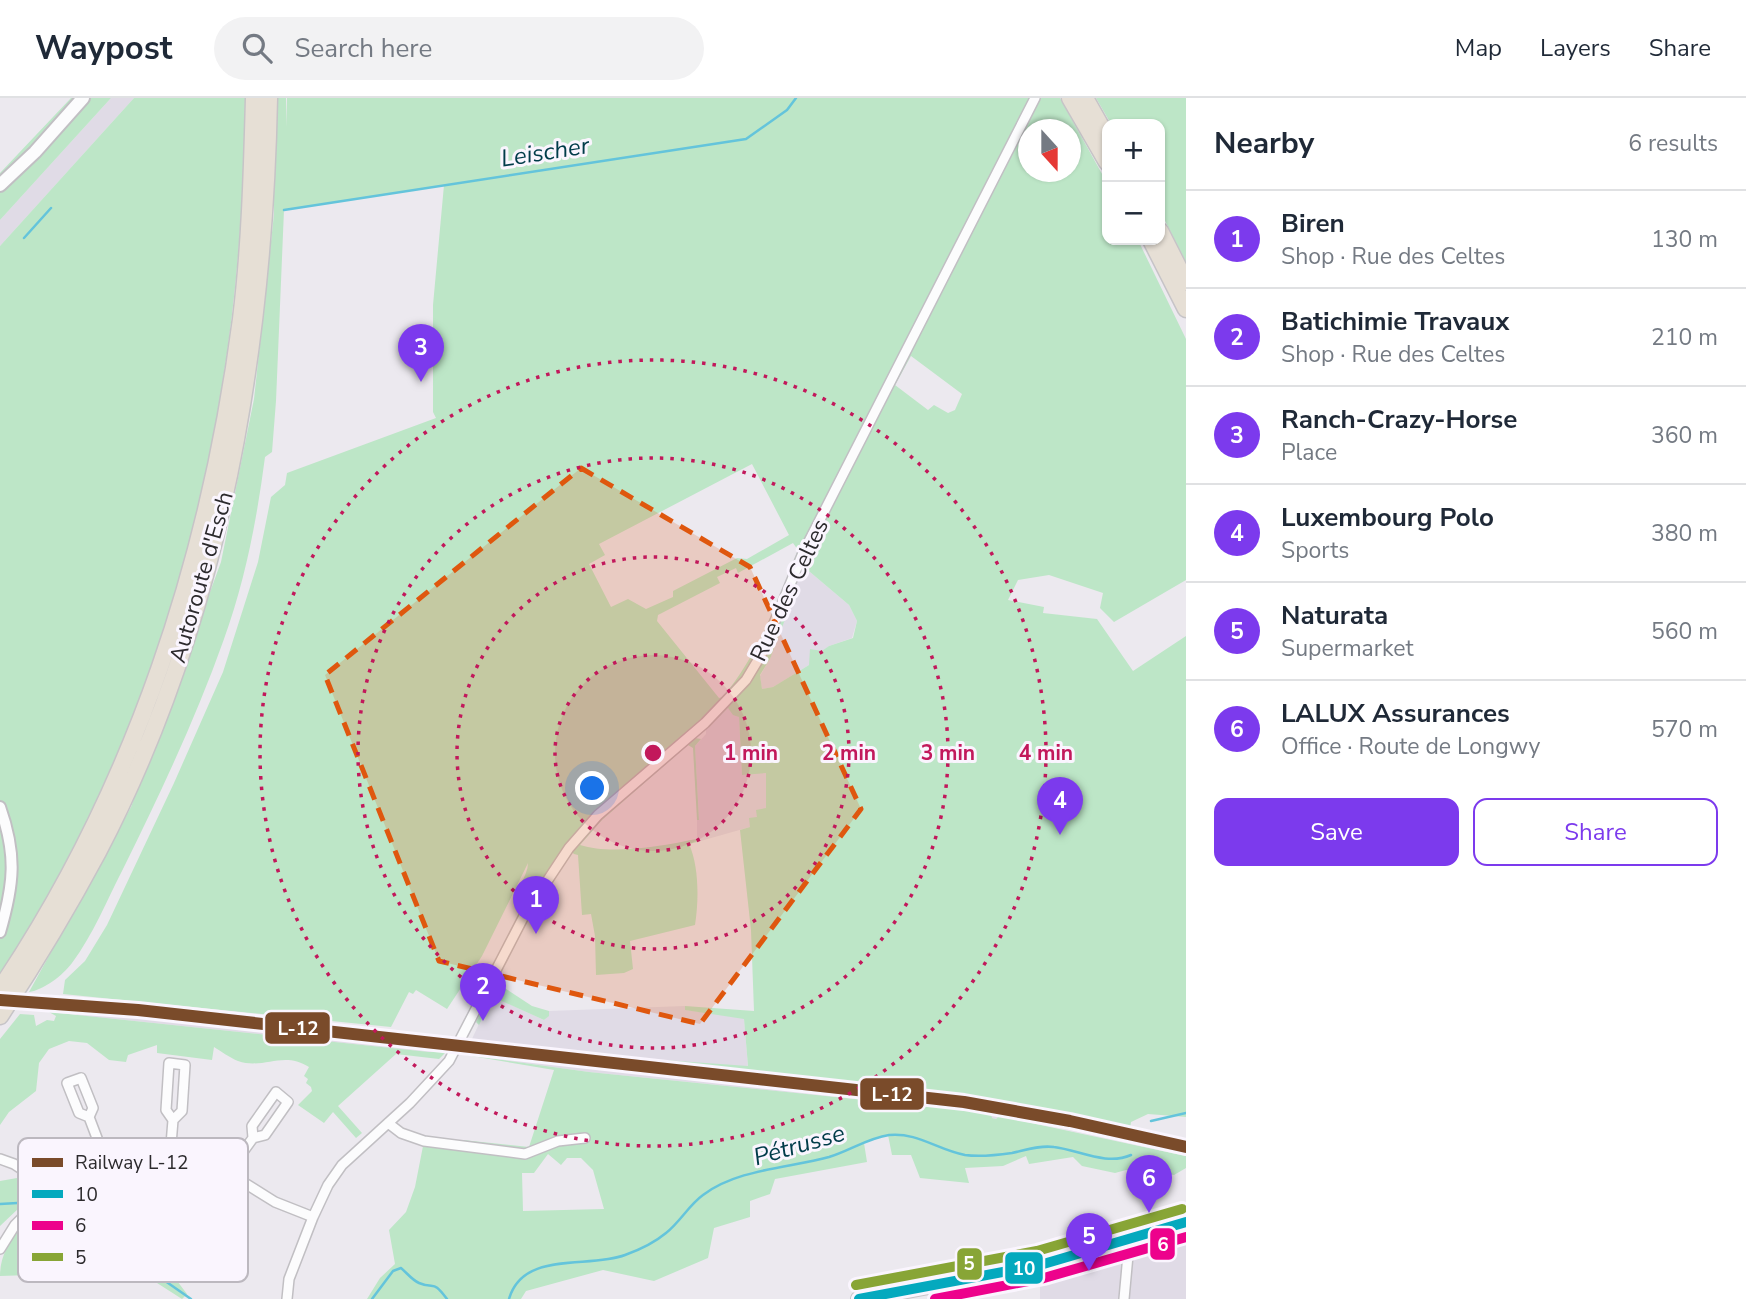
<!DOCTYPE html>
<html lang="en">
<head>
<meta charset="utf-8">
<style>
  :root { --surface:#fff; --page:#f2f2f3; --text:#1f2937; --muted:#747a83; --line:#e0e1e3; --accent:#7c3aed }
  body { margin:0; font-family:"Nunito Sans",sans-serif; background:var(--page); color:var(--text) }
  .controls { position:absolute; right:21px; top:21px; display:grid; overflow:hidden; border-radius:14px; box-shadow:0 2px 5px #0004 }
  .controls button { width:63px; height:63px; display:grid; place-items:center; padding:0; border:0; border-bottom:2px solid var(--line); background:var(--surface); color:var(--text); font:35px sans-serif }
  .compass { position:absolute; left:1018px; top:21px; width:63px; height:63px; border-radius:50%; background:var(--surface); box-shadow:0 2px 5px #0004; rotate:159deg }
  .you { position:absolute; left:593px; top:691px; width:24px; height:24px; margin:-18px; border:5px solid #fff; border-radius:50%; background:#1a73e8; box-shadow:0 0 0 10px #1a73e833 }
  .badge { display:grid; place-items:center; width:46px; height:46px; border-radius:50%; background:var(--accent); color:#fff; font-size:23px; font-weight:700 }
  .pin { position:absolute; translate:-50% -58px; filter:drop-shadow(0 2px 4px #0008) }
  .pin::after { content:''; position:absolute; top:37px; width:24px; height:21px; background:inherit; clip-path:polygon(0 0,100% 0,50% 100%) }
  .list { margin:0; padding:0; list-style:none }
  h2 { display:flex; justify-content:space-between; align-items:center; height:91px; margin:0; padding:0 28px; font-size:30px }
  h2 small { font-size:23px; font-weight:400; color:var(--muted) }
  .list li { display:grid; grid-template-columns:46px 1fr auto; gap:21px; align-items:center; box-sizing:border-box; height:98px; padding:0 28px; border-top:2px solid var(--line) }
  .list b { display:block; font-size:26px; white-space:nowrap }
  .list p { margin:0; font-size:23px; white-space:nowrap; color:var(--muted) }
  .list em { font-size:23px; font-style:normal; color:var(--muted) }
  .actions { display:flex; gap:14px; padding:21px 28px }
  .actions a { flex:1; padding:16px 0; border:2px solid var(--accent); border-radius:14px; text-align:center; font-size:24px; color:var(--accent) }
  .actions .main { background:var(--accent); color:#fff }
  .icon { flex:none; width:38px; height:38px; fill:none; stroke:currentColor; stroke-width:2; stroke-linecap:round; stroke-linejoin:round }
  .map { position:relative; flex:none; width:1186px; height:1201px; overflow:hidden }
  header { display:flex; align-items:center; gap:42px; box-sizing:border-box; height:98px; padding:0 35px; background:var(--surface); border-bottom:2px solid var(--line) }
  header strong { font-size:33px }
  nav { display:flex; gap:38px; margin-inline-start:auto; font-size:24px }
  .search { width:490px; height:63px; background:var(--page); display:flex; align-items:center; gap:18px; box-sizing:border-box; padding:0 24px; border-radius:38px; color:var(--muted); font-size:26px }
  main { display:flex }
  aside { flex:1; background:var(--surface) }
  .map>svg:first-child { display:block }
  .built { fill:#e0dbe6 }
  .green { fill:#bde6c7; fill-rule:evenodd }
  .lines { fill:none; stroke-linecap:round; stroke-linejoin:round }
  .stream { stroke:#64c4db; stroke-width:2.5 }
  .minor-casing { stroke:#c1bfc3; stroke-width:12 }
  .tertiary-casing { stroke:#c1bfc3; stroke-width:14 }
  .secondary-casing { stroke:#c1bfc3; stroke-width:16 }
  .primary-casing { stroke:#c6c4c7; stroke-width:18 }
  .motorway-casing { stroke:#c6c4c7; stroke-width:19 }
  .minor { stroke:#fcfcfd; stroke-width:9 }
  .tertiary { stroke:#fcfcfd; stroke-width:10 }
  .secondary { stroke:#fcfcfd; stroke-width:12 }
  .primary { stroke:#efebe5; stroke-width:14 }
  .motorway { stroke:#e6dfd5; stroke-width:16 }
  .bus-1-casing { stroke:#faf5fe; stroke-width:16 }
  .bus-2-casing { stroke:#faf5fe; stroke-width:16 }
  .bus-3-casing { stroke:#faf5fe; stroke-width:16 }
  .bus-1 { stroke:#04a9be; stroke-width:10 }
  .bus-2 { stroke:#ed028c; stroke-width:10 }
  .bus-3 { stroke:#88a536; stroke-width:10 }
  .rail-1-casing { stroke:#faf5fe; stroke-width:18 }
  .rail-1 { stroke:#7a4b2a; stroke-width:12 }
  .marked { fill:#df570e; fill-opacity:0.2; stroke:#df570e; stroke-width:5; stroke-dasharray:14 9; stroke-linejoin:round }
  .ring { fill:none; stroke:#c2185b; stroke-width:3.5; stroke-dasharray:3.5 7 }
  .labels { text-anchor:middle; stroke-width:6; stroke-linejoin:round; paint-order:stroke }
  .street-label { font-size:23px; fill:#2c2a2d; stroke:#faf5fe }
  .water-label { font-size:24px; font-style:italic; fill:#003c49; stroke:#faf5fe }
  .key { fill:#faf5fe; stroke:#bcb8bf; stroke-width:2 }
  .key-label { font-size:19px; fill:#2c2a2d }
  .centre { fill:#c2185b; stroke:#faf5fe; stroke-width:3.5 }
  .ring-label { font-size:21px; text-anchor:middle; font-weight:bold; fill:#c2185b; stroke:#faf5fe; stroke-width:6; stroke-linejoin:round; paint-order:stroke }
  .line-badge { stroke:#faf5fe; stroke-width:2.5 }
  .badge-label { font-size:19px; text-anchor:middle; font-weight:bold; fill:#fff }
</style>
</head>
<body>
<header>
<strong>Waypost</strong>
<div class="search"><svg class="icon" aria-label="search" viewBox="0 0 24 24"><circle cx="10" cy="10" r="6"/><path d="M15 15l6 6"/></svg>Search here</div>
<nav><a>Map</a><a>Layers</a><a>Share</a></nav>
</header>
<main>
<div class="map">
<svg width="1186" height="1201" viewBox="0 0 1186 1201">
  <rect width="100%" height="100%" fill="#ece9ef"/>
  <path class="built" d="M111 0H134L0 148V122Z
    M801 474H810L849 507 857 523 852 540 829 548 809 567 773 589 762 591 760 578 770 561 788 511 786 510Z
    M728 610 739 619 742 677 766 674V710L750 729 697 744V722L699 721 695 648 706 636V631Z
    M492 898 544 922 548 918 549 913 685 908 686 912 744 920 748 969 649 961 660 962 661 966 1019 1007 1130 1031 1186 1040V1058L1013 1020 999 1018 996 1021 992 1020 963 1012 589 974 460 956 465 944 471 943Z
    M52 901 129 908 454 942 446 954H429L77 917 75 915 40 911Z
    M1186 1124V1201H1040V1167Z"/>
  <path class="green" d="M71 0H111L0 122V75Z
    M134 0H245C244 311 170 614 0 876V148Z
    M274 0H286V29L287 0H1060L1107 85V142H1138L1186 241V482L1114 524 1100 510 1103 495 1049 477 1018 482 1008 502 1044 509 1043 515 1097 521 1133 573 1186 538V1019L1148 1016 1131 1024 1130 1031 1019 1007 660 966V962H664L748 968 744 921 685 912V908L754 913 751 832 740 732 750 729 749 720 757 719 756 712 766 710V675L742 677 739 619 733 617 728 610 706 631 705 626 689 639 701 641 695 648 699 722H697L693 650 688 647 602 722 580 747C611 757 663 748 696 741L697 744 689 746C699 768 699 802 695 827L630 843 633 871 624 875 596 877 595 838 591 816 582 817 578 757 574 756 569 751 524 818 522 809 515 808C513 794 528 779 528 765L482 858 447 911 416 892 413 896 409 894 391 929 63 896 65 882 85 863 107 827 174 685 223 574 258 464 271 399 285 387 287 375 436 320 433 314V207L444 87 284 112 276 303 272 354 265 359C257 421 245 483 224 541 196 620 160 696 123 771 107 802 93 837 72 865 63 877 44 892 29 894L131 709 221 464 254 301 274 116ZM1028 32H1070V74H1028ZM911 258 962 296 955 312 948 315 934 307 928 312 895 287ZM752 366 789 437 747 461 737 460 673 493V499L646 511 628 501 611 509 589 466 605 457 599 446ZM793 445 798 452C777 505 759 555 723 599L719 600 657 523 658 517 720 485 717 479 736 470 738 475ZM797 473 810 474 849 507 857 523 853 540 829 548 822 553 810 551 809 567 773 589 762 591 760 577 770 561 789 511 786 509 798 482 793 483Z
    M1096 0H1186V164L1160 113V26H1111Z
    M503 889 532 908 549 913V918L544 922 493 899 479 927 476 924 493 891 497 893Z
    M49 914 429 954H446L439 961 396 956 338 1008 362 1035 356 1040 333 1014 324 1025 298 1007 312 993 311 989 306 985 308 981 304 978 309 969C283 952 264 972 238 963 230 960 221 953 214 949L212 962 157 955V947L128 957 126 964 109 962 87 945 69 943 49 951 39 965 36 993 9 1014 0 1027V941L20 916 34 917 36 928 47 922 54 923 56 918Z
    M460 956 589 974 963 1012 991 1017 992 1020 996 1021 999 1018 1186 1058V1070L1174 1077 1137 1069 1115 1075 1082 1068 1073 1059 1029 1066 1026 1058 1003 1068 965 1070 969 1085 920 1080 911 1057H892L888 1037 864 1045 867 1064 775 1081 770 1096 750 1103V1119L714 1130 708 1160 654 1183 603 1172 526 1193 521 1201H367L380 1180 395 1166 389 1132 406 1114 415 1089 424 1043 462 1047 463 1042 529 1049 554 972ZM548 1056 561 1067 567 1060H581L593 1072 604 1111 523 1113 522 1075H534Z
    M17 1080 35 1083 40 1090 0 1128V1083Z
    M57 1097 97 1122 135 1159 171 1175 187 1196 182 1201 143 1176 121 1167 89 1168 30 1177 0 1178C0 1142 32 1117 57 1097Z"/>
  <g class="lines">
    <path class="stream" d="M284 112 746 41 787 12 796 0
      M24 140 51 110
      M1151 1023 1186 1015
      M42 1103 55 1106 86 1123 103 1146 122 1162 158 1178 191 1201
      M0 1106 35 1104
      M372 1201 393 1173 401 1170C406 1174 412 1182 419 1185 436 1192 432 1181 447 1201
      M509 1201C523 1152 588 1171 625 1157 639 1152 654 1145 666 1135 680 1124 689 1107 703 1097 737 1071 789 1070 829 1059 849 1053 868 1040 889 1037 917 1034 938 1052 965 1057 979 1059 998 1057 1012 1055 1026 1052 1040 1047 1054 1049 1079 1052 1106 1068 1131 1057"/>
    <defs>
      <path id="minor" d="M89 1019 79 1015 67 985 81 980 93 1010 89 1019 108 1069
        M388 1025 401 1035 424 1043 525 1056 558 1043 585 1040
        M0 1061 14 1066 53 1092
        M169 1071 173 1022 182 1013 185 967 169 965 166 1012 173 1022
        M226 1077 253 1040 252 1028 276 994 288 1004 265 1037 253 1040
        M100 1108 128 1068
        M150 1128 189 1073
        M203 1138 242 1082
        M0 1151 15 1127 44 1098 74 1081 108 1069 151 1070 235 1079 275 1104 313 1119
        M287 1201 289 1181 313 1119 328 1087 342 1067 410 1005 449 963 524 818 569 750 598 717 705 625 746 582 761 557 803 455 1035 0
        M1124 1201 1128 1157 1124 1144"/>
      <path id="tertiary" d="M0 709C17 757 14 786 0 834"/>
      <path id="secondary" d="M0 87 35 54 83 0"/>
      <path id="primary" d="M859 1201 1040 1167 1186 1124"/>
      <path id="motorway" d="M1070 0 1107 64
        M1085 0 1107 39
        M1160 133 1186 184
        M1151 142 1186 211
        M0 891C135 691 210 459 241 221 250 148 252 74 254 0
        M0 918C35 865 68 810 98 754 219 522 264 259 269 0"/>
    </defs>
    <use href="#minor" class="minor-casing"/>
    <use href="#tertiary" class="tertiary-casing"/>
    <use href="#secondary" class="secondary-casing"/>
    <use href="#primary" class="primary-casing"/>
    <use href="#motorway" class="motorway-casing"/>
    <use href="#minor" class="minor"/>
    <use href="#tertiary" class="tertiary"/>
    <use href="#secondary" class="secondary"/>
    <use href="#primary" class="primary"/>
    <use href="#motorway" class="motorway"/>
    <defs>
      <path id="bus-1" d="M859 1201 1040 1167 1186 1124"/>
      <path id="bus-2" d="M935 1201 1044 1180 1186 1139"/>
      <path id="bus-3" d="M856 1187 1037 1153 1182 1111"/>
    </defs>
    <use href="#bus-1" class="bus-1-casing"/>
    <use href="#bus-2" class="bus-2-casing"/>
    <use href="#bus-3" class="bus-3-casing"/>
    <use href="#bus-1" class="bus-1"/>
    <use href="#bus-2" class="bus-2"/>
    <use href="#bus-3" class="bus-3"/>
    <defs>
      <path id="rail-1" d="M0 902 138 912 964 1004 1070 1023 1186 1049"/>
    </defs>
    <use href="#rail-1" class="rail-1-casing"/>
    <use href="#rail-1" class="rail-1"/>
  </g>
  <path class="marked" d="M581 370 750 469 861 711 700 926 439 863 325 577Z"/>
  <circle cx="653" cy="655" r="98" fill="#c2185b" fill-opacity=".12"/>
  <g class="ring">
    <circle cx="653" cy="655" r="98"/>
    <circle cx="653" cy="655" r="196"/>
    <circle cx="653" cy="655" r="295"/>
    <circle cx="653" cy="655" r="393"/>
  </g>
  <g class="labels">
    <g class="street-label">
      <text transform="translate(201 479) rotate(-74)" y="8">Autoroute d'Esch</text>
      <text transform="translate(789 492) rotate(-65)" y="8">Rue des Celtes</text>
    </g>
    <g class="water-label">
      <text transform="translate(545 54) rotate(-9)" y="8">Leischer</text>
      <text transform="translate(799 1047) rotate(-16)" y="8">Pétrusse</text>
    </g>
  </g>
  <rect x="18" y="1040" width="230" height="144" rx="10" class="key"/>
  <rect x="32" y="1060" width="31" height="9" fill="#7a4b2a"/>
  <rect x="32" y="1092" width="31" height="8" fill="#04a9be"/>
  <rect x="32" y="1123" width="31" height="9" fill="#ed028c"/>
  <rect x="32" y="1155" width="31" height="8" fill="#88a536"/>
  <g class="key-label">
    <text x="75" y="1071">Railway L-12</text>
    <text x="75" y="1103">10</text>
    <text x="75" y="1134">6</text>
    <text x="75" y="1166">5</text>
  </g>
  <circle cx="653" cy="655" r="10" class="centre"/>
  <g class="ring-label">
    <text x="751" y="662">1 min</text>
    <text x="849" y="662">2 min</text>
    <text x="948" y="662">3 min</text>
    <text x="1046" y="662">4 min</text>
  </g>
  <g class="line-badge">
    <rect x="264" y="913" width="67" height="34" rx="7" fill="#7a4b2a"/>
    <rect x="859" y="979" width="66" height="34" rx="7" fill="#7a4b2a"/>
    <rect x="1149" y="1129" width="27" height="34" rx="7" fill="#ed028c"/>
    <rect x="956" y="1149" width="27" height="34" rx="7" fill="#88a536"/>
    <rect x="1004" y="1153" width="40" height="34" rx="7" fill="#04a9be"/>
  </g>
  <g class="badge-label">
    <text x="298" y="937">L-12</text>
    <text x="892" y="1003">L-12</text>
    <text x="1163" y="1153">6</text>
    <text x="969" y="1172">5</text>
    <text x="1024" y="1177">10</text>
  </g>
</svg>
<div class="controls">
<button>+</button>
<button>−</button>
</div>
<svg class="compass" viewBox="-18 -18 36 36"><path d="M0-13l5 13h-10z" fill="#e53935"/><path d="M0 13l5-13h-10z" fill="#747a83"/></svg>
<div class="you"></div>
<div class="pin badge" style="left:536px;top:836px">1</div>
<div class="pin badge" style="left:483px;top:923px">2</div>
<div class="pin badge" style="left:421px;top:284px">3</div>
<div class="pin badge" style="left:1060px;top:737px">4</div>
<div class="pin badge" style="left:1089px;top:1173px">5</div>
<div class="pin badge" style="left:1149px;top:1115px">6</div>
</div>
<aside>
<h2>Nearby<small>6 results</small></h2>
<ul class="list">
<li><span class="badge">1</span><div><b>Biren</b><p>Shop · Rue des Celtes</p></div><em>130 m</em></li>
<li><span class="badge">2</span><div><b>Batichimie Travaux</b><p>Shop · Rue des Celtes</p></div><em>210 m</em></li>
<li><span class="badge">3</span><div><b>Ranch-Crazy-Horse</b><p>Place</p></div><em>360 m</em></li>
<li><span class="badge">4</span><div><b>Luxembourg Polo</b><p>Sports</p></div><em>380 m</em></li>
<li><span class="badge">5</span><div><b>Naturata</b><p>Supermarket</p></div><em>560 m</em></li>
<li><span class="badge">6</span><div><b>LALUX Assurances</b><p>Office · Route de Longwy</p></div><em>570 m</em></li>
</ul>
<div class="actions"><a class="main">Save</a><a>Share</a></div>
</aside>
</main>
</body>
</html>
